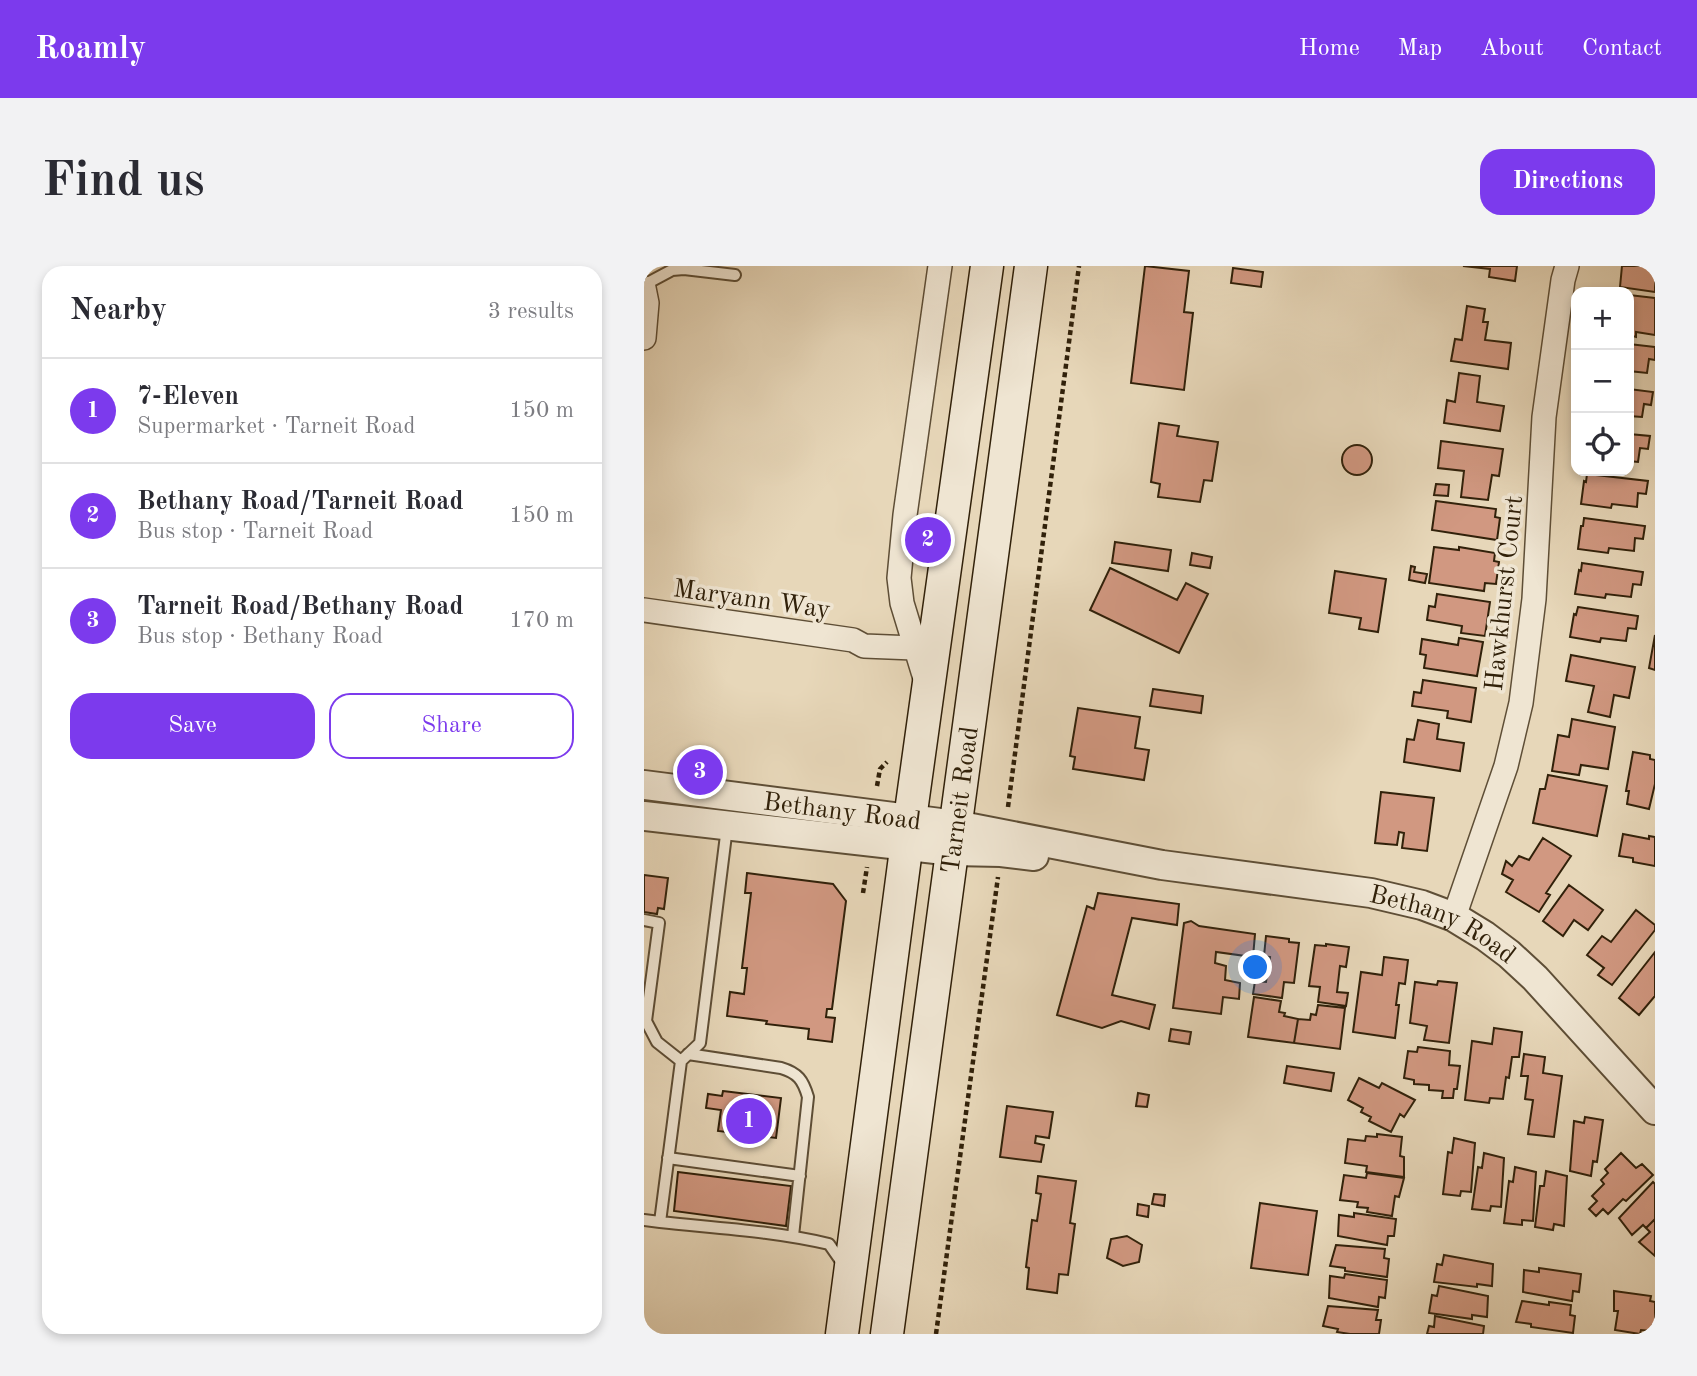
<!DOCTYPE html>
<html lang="en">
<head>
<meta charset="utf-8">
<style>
  :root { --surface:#fff; --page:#f2f2f3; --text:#2b2b33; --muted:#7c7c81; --line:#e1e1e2; --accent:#7c3aed }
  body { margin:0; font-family:"Old Standard TT",serif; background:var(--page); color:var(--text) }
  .controls { position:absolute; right:21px; top:21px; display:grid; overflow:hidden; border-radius:14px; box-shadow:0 4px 10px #0003 }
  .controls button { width:63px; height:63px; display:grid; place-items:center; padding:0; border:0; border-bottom:2px solid var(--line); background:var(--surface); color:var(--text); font:35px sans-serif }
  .you { position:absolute; left:612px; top:702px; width:24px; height:24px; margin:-18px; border:5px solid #fff; border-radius:50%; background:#1a73e8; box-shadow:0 0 0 10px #1a73e833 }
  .badge { display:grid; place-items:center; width:46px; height:46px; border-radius:50%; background:var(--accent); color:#fff; font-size:23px; font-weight:700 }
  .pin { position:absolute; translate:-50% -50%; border:4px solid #fff; box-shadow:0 2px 7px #0006 }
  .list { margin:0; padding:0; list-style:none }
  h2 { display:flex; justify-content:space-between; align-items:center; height:91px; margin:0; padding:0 28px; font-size:30px }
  h2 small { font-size:23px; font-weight:400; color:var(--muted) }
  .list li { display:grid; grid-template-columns:46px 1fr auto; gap:21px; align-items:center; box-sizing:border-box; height:105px; padding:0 28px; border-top:2px solid var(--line) }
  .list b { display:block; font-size:26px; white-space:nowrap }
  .list p { margin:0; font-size:23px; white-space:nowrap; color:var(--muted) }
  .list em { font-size:23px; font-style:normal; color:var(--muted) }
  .actions { display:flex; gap:14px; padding:21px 28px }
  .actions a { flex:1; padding:16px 0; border:2px solid var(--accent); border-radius:21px; text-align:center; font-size:24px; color:var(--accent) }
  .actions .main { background:var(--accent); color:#fff }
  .icon { flex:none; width:38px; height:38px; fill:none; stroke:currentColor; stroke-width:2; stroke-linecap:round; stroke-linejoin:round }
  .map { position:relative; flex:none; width:1011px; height:1068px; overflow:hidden; border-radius:21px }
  header { display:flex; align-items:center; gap:42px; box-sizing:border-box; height:98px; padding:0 35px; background:var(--accent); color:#fff }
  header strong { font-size:33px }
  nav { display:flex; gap:38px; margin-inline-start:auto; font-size:24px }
  .intro { display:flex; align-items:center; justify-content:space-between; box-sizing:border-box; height:168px; padding:0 42px }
  h1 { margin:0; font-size:49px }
  .button { padding:18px 32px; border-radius:21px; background:var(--accent); color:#fff; font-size:24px; font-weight:700 }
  main { display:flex; gap:42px; padding:0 42px }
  aside { flex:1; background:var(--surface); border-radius:21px; box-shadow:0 4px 10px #0003 }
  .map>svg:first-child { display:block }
  .building { fill:#d19881; stroke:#31210a; stroke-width:2 }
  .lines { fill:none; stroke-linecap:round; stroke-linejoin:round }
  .service-casing { stroke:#5e4e36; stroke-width:14 }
  .minor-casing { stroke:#5e4e36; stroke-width:26 }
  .tertiary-casing { stroke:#5e4e36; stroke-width:32 }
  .secondary-casing { stroke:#31210a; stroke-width:35 }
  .path { stroke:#31210a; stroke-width:4.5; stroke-dasharray:5 3.5; stroke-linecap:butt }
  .service { stroke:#efe5d2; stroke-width:10 }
  .minor { stroke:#efe5d2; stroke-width:23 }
  .tertiary { stroke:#efe5d2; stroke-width:28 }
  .secondary { stroke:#efe5d2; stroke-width:32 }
  .labels { text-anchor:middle; stroke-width:7; stroke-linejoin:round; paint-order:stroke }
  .street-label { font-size:26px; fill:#31210a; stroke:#efe5d2 }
</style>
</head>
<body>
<header>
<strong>Roamly</strong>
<nav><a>Home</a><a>Map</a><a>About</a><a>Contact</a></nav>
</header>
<div class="intro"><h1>Find us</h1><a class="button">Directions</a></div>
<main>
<aside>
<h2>Nearby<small>3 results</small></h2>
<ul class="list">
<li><span class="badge">1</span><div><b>7-Eleven</b><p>Supermarket · Tarneit Road</p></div><em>150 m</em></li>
<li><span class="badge">2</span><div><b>Bethany Road/Tarneit Road</b><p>Bus stop · Tarneit Road</p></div><em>150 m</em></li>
<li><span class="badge">3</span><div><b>Tarneit Road/Bethany Road</b><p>Bus stop · Bethany Road</p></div><em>170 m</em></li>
</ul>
<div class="actions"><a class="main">Save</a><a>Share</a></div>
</aside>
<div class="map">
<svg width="1011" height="1068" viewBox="0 0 1011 1068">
  <rect width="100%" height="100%" fill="#e7d7b9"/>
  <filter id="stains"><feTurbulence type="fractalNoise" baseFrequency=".00286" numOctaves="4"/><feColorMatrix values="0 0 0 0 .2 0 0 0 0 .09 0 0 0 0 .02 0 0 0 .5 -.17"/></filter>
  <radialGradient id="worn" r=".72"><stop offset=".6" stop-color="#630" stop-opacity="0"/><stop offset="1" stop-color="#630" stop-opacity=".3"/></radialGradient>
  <path class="building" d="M501 0 545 5 540 46 549 47 540 124 487 117Z
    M819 0H873L871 15 845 11 846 3Z
    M978 0H1011V26L976 21Z
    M589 2 619 6 617 21 587 17Z
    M985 29 1011 32V69L992 66V71L985 69Z
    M823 40 841 43 839 56H844L841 74 867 77 864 103 807 95 811 73 818 74Z
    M985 78 1011 81V94L1005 93 1003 107 985 105Z
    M815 107 836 110 833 136 860 140 856 165 800 157 803 134 811 136Z
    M985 123 1009 126 1007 139 1000 138 998 151 985 150Z
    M515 157 535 160 533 170 574 176 568 215 560 214 556 236 514 231 516 218 507 216Z
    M985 168 1006 170 1004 183 996 182 994 196 985 195Z
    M797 175 859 183 855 210 848 209 844 234 817 231 820 205 794 202Z
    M698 194a15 15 0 1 1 30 0a15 15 0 1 1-30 0Z
    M943 208 1004 215 1002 228 994 227 993 241 968 238 967 242 937 238 940 215 942 216Z
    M792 218 805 219 804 230 790 229Z
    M792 235 852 243 851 251 856 252 853 274 788 264Z
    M940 252 1001 260 999 273 991 272 990 285 965 282 964 287 934 283 937 260H939Z
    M471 276 527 284 524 305 468 297Z
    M790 281 815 284V281L851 287 850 295 855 296 852 318 841 317 840 325 785 317Z
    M548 287 568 291 566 302 546 299Z
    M938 297 999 306 997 319 989 318 987 331 962 328 961 332 931 328 935 304 937 305Z
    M767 300 771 301 770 306 783 308 781 317 765 314Z
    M466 302 533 334 542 317 564 328 535 387 446 344Z
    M691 305 742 313 734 366 715 363 717 352 685 347Z
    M793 328 846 336 841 370 817 367 818 360 783 354 785 340 791 341Z
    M934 341 994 350 992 363 984 362 982 375 957 372 956 376 926 371 930 348 932 349Z
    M1011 369V404L1005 402Z
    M815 372 839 376 833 410 780 402 782 389 776 388 778 373 814 379Z
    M927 389 991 401 985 432 970 429 966 451 944 446 950 420 922 415Z
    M779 414 832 422 827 456 803 452 804 445 768 440 770 426 777 427Z
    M509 423 559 430 557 447 506 440Z
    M434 442 496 451 491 482 505 484 500 514 429 503 431 491 426 490Z
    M928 453 971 461 964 503 937 499 935 509 908 505 914 469 925 471Z
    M774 454 795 458 793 473 820 477 816 505 760 496 763 473 770 474Z
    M989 486 1006 489V493L1011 494V518L1005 543 983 538 985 525H982Z
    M904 509 963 520 953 570 889 557 896 523H901Z
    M737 526 790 532 783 585 758 582 760 567 755 566 753 579 731 577Z
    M979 568 1005 573V570L1011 571V600L989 596V592L975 590Z
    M899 572 927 590 902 627 906 629 895 646 862 626 869 614 858 608 862 595 868 600 875 590 885 594Z
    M103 607 189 618 202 635 188 743H183L182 751 191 752 188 776 164 773 165 763 122 758 123 755 83 750 86 726 100 728 103 702H98L107 627H101Z
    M0 609 24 612 20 643 14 642 13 648 0 646Z
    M925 619 959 644 944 664 930 654 919 670 899 655Z
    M454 627 535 638 533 659 488 652 468 729 511 739 505 763 477 755 458 762 413 749 443 640 450 643Z
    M992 644 1011 659V664L968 719 954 709 960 702 943 689 958 670 967 676Z
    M547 655 555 660 611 668 609 691 572 686 571 697 582 700 581 714 596 717 595 733 579 731 577 748 529 742 540 657Z
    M622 670 645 673V676L655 677 650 717 640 716 638 732 609 728 611 715 622 716 626 691 620 690Z
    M682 678 705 681 702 701 696 700 693 726 704 727 702 740 674 736 676 721 665 720 671 679 682 680Z
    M1011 686V730L995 749 975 732Z
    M740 691 764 694 761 718 755 717 752 739H755L751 772 709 766 717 706 738 709Z
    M794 715 813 717 805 777 780 774 783 760 766 757 771 716 793 719Z
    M610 731 637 735 635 746 641 747 640 750 654 753 650 777 604 771Z
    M674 739 701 742 696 783 650 777 654 753 666 754 667 748 672 749Z
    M850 762 878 766 875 791H868L865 812 862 811 859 833 846 832 845 837 821 834 828 775 848 778Z
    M527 763 547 766 545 778 525 775Z
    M774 781 806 785 805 799 816 800 813 823H810L809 832H798L799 825 785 824V819L770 818V814L760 812 764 785 773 786Z
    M880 788 901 791 899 807 918 810 910 871 884 868 889 834 881 833 884 810H877Z
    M643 800 690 807 687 825 640 817Z
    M715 812 735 822 738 817 771 834 760 851 756 848 747 866 725 855 727 851 717 846 719 842 704 834Z
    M79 825 137 832 132 872 74 865 77 844 62 842 64 828 78 830Z
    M494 827 505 829 503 841 492 840Z
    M363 840 409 846 405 872 392 870 391 877 400 879 397 896 356 891Z
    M941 851 959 854 953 896 949 895 947 910 926 905 930 855 940 857Z
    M733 868 758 871 756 890 760 891V911L722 906 723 900 701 897 704 873 721 875 722 870 733 871Z
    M810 872 831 877 827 926 817 925 816 930 799 928 804 886 808 887Z
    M840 887 860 892 857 941 847 940 846 945 828 943 834 901 838 902Z
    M977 887 992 902 998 898 1009 909 982 935 979 933 964 948 959 943 952 950 945 943 953 935 948 930 960 918 957 914 964 907 961 903Z
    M871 901 892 906 889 955 878 954V959L860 957 865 915 869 916Z
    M902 905 923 910 920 960 910 958 909 964 891 961 896 920H900Z
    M34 906 147 920 142 960 30 945Z
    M723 907 760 912 755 931 751 930 748 950 723 946 724 942 713 941 714 936 696 934 700 909 722 912Z
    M394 910 432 915 426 957 431 958 424 1009 415 1008 413 1027 383 1023 385 1002 382 1001 388 954 393 955 397 928 392 927Z
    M1009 916 1011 918V953L1002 962 999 959 988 969 975 952Z
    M510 928 521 929 520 940 508 938Z
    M616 937 673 945 664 1009 607 1002Z
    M494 938 505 940 504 951 493 949Z
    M710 947 752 953 750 970H744L743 979 694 970 695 949 710 951Z
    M1011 953V990L995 976 1006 966 1002 962Z
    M483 970 498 979 495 996 479 1000 463 992 467 973Z
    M692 979 741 983 740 992 745 993 743 1011 701 1005V1002L686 1000Z
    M800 989 849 998 848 1020 833 1018V1021L790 1016 793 998 798 999Z
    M895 1002 937 1008 935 1026 929 1025 928 1035 879 1026 880 1004 895 1006Z
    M701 1008 743 1014 741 1032 735 1031 734 1041 685 1032 686 1010 700 1012Z
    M795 1020 844 1030 843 1051 828 1049V1053L785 1047 788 1029 793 1030Z
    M970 1025 1007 1030 1006 1035 1011 1036V1061L1008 1060V1065L997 1064 996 1068 971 1064 974 1045H970Z
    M878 1035 905 1039V1036L927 1039 926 1049 931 1050 929 1067 887 1061V1058L872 1056Z
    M684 1040 734 1044 732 1054H737L735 1068H706L693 1066 694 1063 679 1060Z
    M791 1050 840 1060 839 1068H783L785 1060 790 1061Z"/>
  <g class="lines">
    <defs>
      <path id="service" d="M0 19 28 4 40 3 91 9
        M0 654 15 657 2 755 13 776 37 795
        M44 788 137 802C154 807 159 814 164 831L149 970
        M24 892 156 910
        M0 954 16 956 37 795 56 777 83 561
        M16 956C72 962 130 965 185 978L201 1001"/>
      <path id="minor" d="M0 22 3 37 0 72
        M0 344 209 374 220 380 270 382
        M283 419 258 337 255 312 261 249 296 0
        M810 651 862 500 877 437 890 333 900 151 919 14 923 0"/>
      <g id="tertiary">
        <path id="s1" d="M0 519 312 559 518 599 727 627 778 639 810 651 841 670 865 688 891 712 1011 844"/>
        <path d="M0 550 309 585 357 586 390 590"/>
      </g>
      <g id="secondary">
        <path d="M198 1068 266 553 343 0"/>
        <path id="s2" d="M243 1068 387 0"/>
      </g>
    </defs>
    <use href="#service" class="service-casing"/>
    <use href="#minor" class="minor-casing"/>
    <use href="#tertiary" class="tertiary-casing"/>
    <use href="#secondary" class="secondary-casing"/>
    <path class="path" d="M233 520 236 503 243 496
      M364 541 435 0
      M219 627 223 601
      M292 1068 354 611"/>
    <use href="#service" class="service"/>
    <use href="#minor" class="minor"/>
    <use href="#tertiary" class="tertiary"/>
    <use href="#secondary" class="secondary"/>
  </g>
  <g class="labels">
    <g class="street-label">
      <text transform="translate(859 327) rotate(-84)" y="9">Hawkhurst Court</text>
      <text transform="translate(108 332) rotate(8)" y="9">Maryann Way</text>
      <text dy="9" stroke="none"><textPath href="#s2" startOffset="539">Tarneit Road</textPath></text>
      <text dy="9" stroke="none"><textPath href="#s1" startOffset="200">Bethany Road</textPath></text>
      <text dy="9" stroke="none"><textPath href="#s1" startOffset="814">Bethany Road</textPath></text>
    </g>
  </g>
  <rect width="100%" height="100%" filter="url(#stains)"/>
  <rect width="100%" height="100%" fill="url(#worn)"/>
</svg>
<div class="controls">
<button>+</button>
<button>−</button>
<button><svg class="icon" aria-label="locate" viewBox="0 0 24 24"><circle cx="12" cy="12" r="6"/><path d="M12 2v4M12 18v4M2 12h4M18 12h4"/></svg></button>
</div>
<div class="you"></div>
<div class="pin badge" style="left:105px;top:855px">1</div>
<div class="pin badge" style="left:284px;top:274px">2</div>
<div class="pin badge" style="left:56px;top:506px">3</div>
</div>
</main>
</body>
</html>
